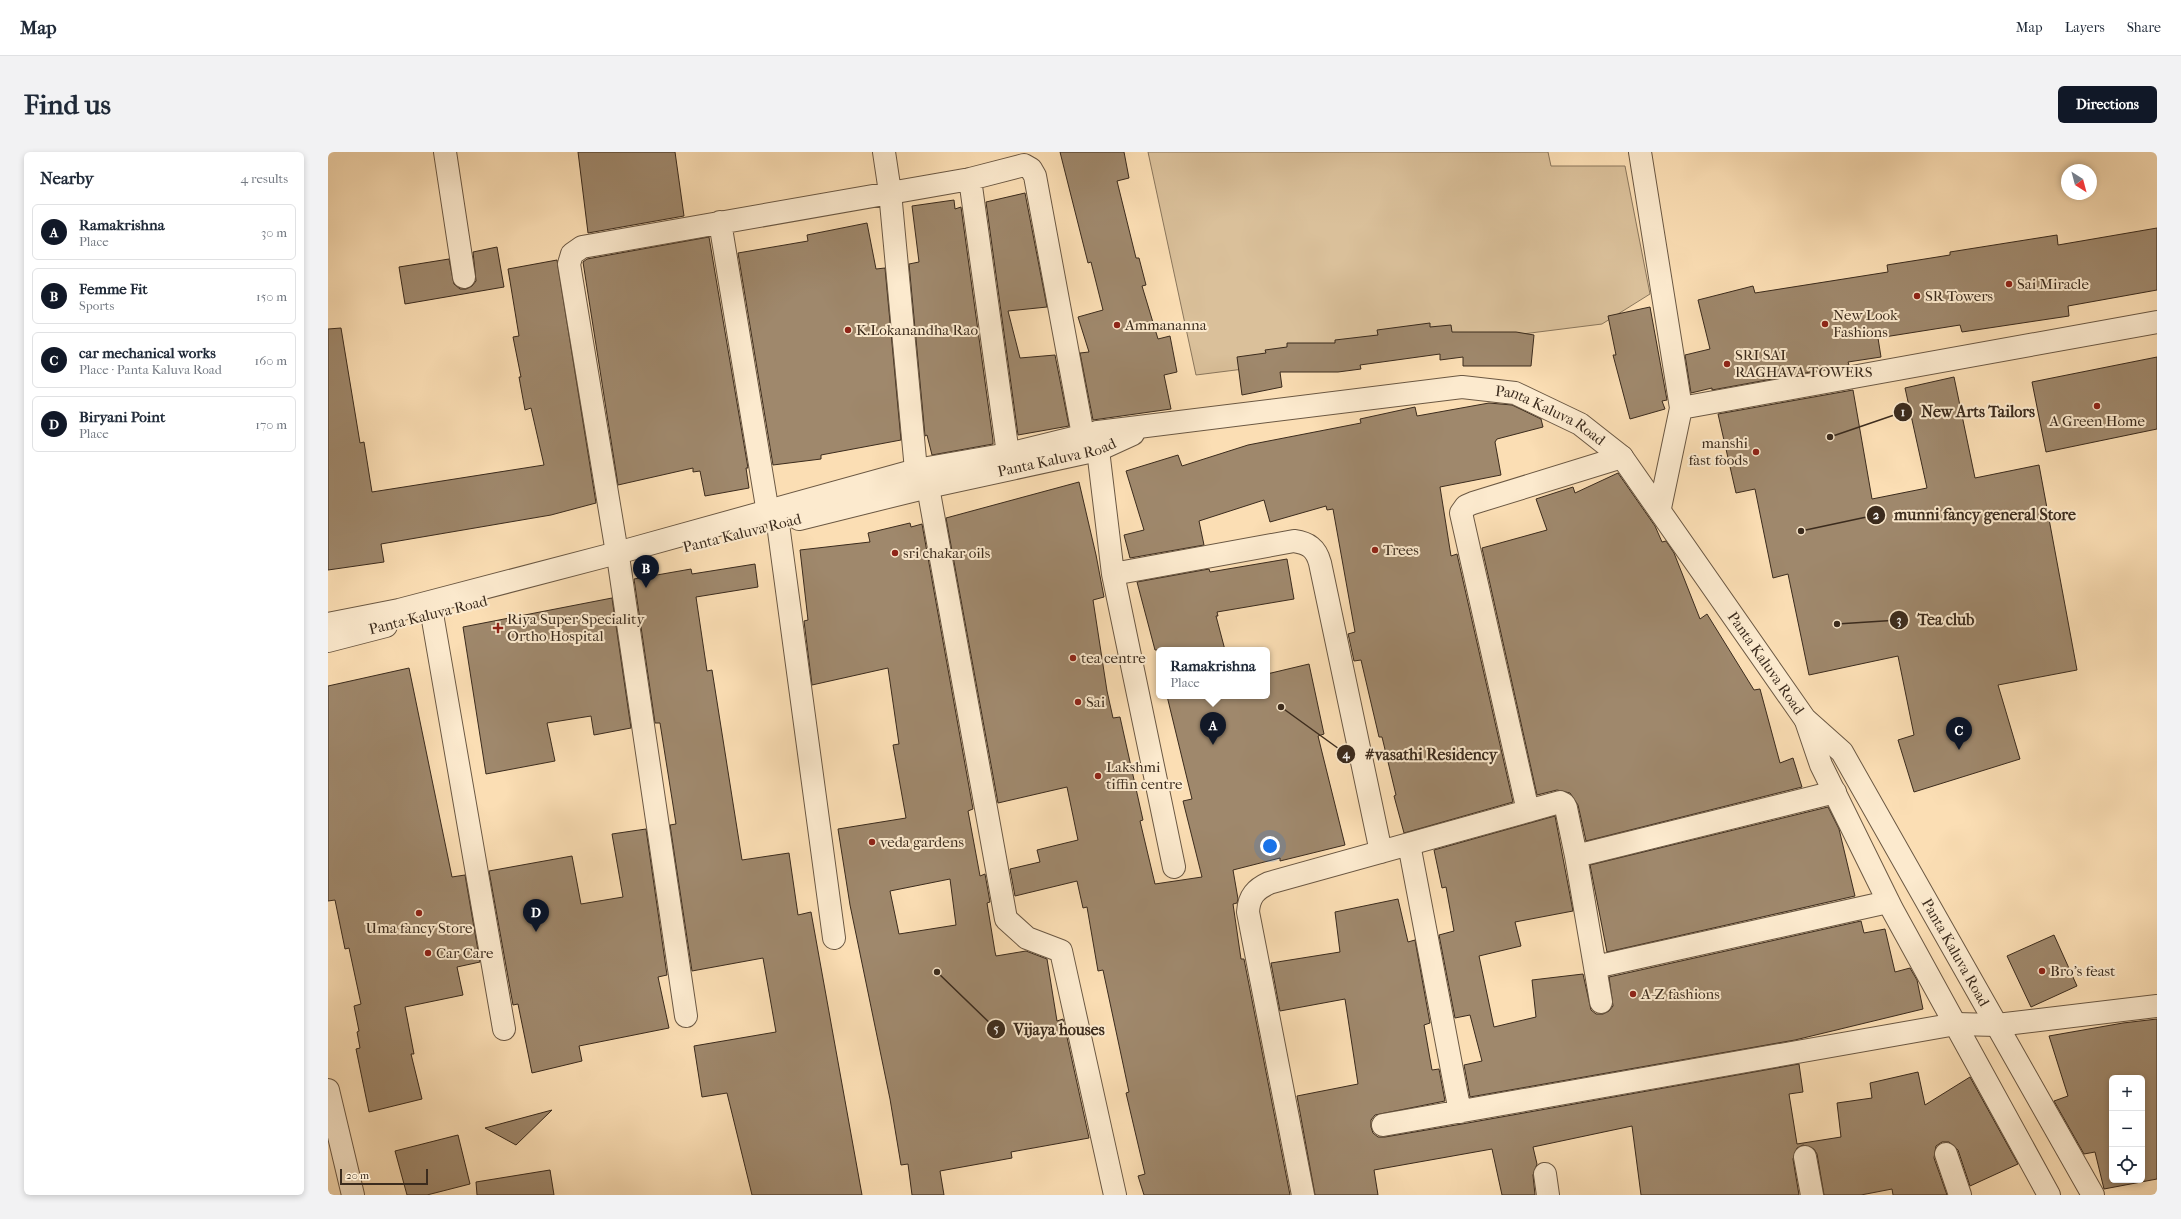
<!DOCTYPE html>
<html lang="en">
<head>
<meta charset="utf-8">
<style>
  :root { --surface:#fff; --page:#f2f2f3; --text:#1f2937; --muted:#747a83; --line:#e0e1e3; --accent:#111827 }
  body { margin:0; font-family:"IM FELL French Canon",serif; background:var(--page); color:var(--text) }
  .controls { position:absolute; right:12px; bottom:12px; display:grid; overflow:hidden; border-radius:6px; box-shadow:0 2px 6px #0003 }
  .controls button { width:36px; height:36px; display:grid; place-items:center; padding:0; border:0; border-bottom:1px solid var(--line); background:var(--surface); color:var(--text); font:20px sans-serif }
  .compass { position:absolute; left:1733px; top:12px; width:36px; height:36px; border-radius:50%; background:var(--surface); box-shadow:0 2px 6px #0003; rotate:144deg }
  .scale { position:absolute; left:12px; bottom:10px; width:88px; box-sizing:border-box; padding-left:4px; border:2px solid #3b2b1d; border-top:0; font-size:11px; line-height:14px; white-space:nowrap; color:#3b2b1d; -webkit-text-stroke:3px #fceace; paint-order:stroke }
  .you { position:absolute; left:942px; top:694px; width:14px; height:14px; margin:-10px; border:3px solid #fff; border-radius:50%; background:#1a73e8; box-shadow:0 0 0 6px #1a73e833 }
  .badge { display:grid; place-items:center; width:26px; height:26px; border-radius:50%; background:var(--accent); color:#fff; font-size:13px; font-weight:700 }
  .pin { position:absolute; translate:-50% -33px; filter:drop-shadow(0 1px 2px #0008) }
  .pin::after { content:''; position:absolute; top:21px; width:14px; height:12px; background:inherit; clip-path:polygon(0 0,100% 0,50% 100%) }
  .popup { position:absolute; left:828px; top:495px; width:114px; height:52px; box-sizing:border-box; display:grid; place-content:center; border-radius:6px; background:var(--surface); filter:drop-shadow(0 1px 3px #0005); font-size:13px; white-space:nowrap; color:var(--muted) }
  .popup b { font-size:15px; color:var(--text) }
  .popup::after { content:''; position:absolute; left:50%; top:100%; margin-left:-8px; border:8px solid transparent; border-top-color:var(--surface) }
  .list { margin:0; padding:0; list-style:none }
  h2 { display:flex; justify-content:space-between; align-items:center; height:52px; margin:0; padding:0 16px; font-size:17px }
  h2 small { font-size:13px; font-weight:400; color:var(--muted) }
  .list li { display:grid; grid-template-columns:26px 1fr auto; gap:12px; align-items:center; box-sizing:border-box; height:56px; margin:0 8px 8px; padding:0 8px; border:1px solid var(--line); border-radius:6px }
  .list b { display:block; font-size:15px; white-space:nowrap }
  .list p { margin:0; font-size:13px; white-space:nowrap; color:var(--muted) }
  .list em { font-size:13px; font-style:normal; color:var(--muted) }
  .icon { flex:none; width:22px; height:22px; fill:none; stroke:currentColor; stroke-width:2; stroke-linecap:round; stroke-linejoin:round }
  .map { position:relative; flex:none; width:1829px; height:1043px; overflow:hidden; border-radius:6px }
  header { display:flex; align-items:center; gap:24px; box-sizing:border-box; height:56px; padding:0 20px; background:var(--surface); border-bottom:1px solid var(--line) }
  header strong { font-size:19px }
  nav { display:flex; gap:22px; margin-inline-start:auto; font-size:14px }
  .intro { display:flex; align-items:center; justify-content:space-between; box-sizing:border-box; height:96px; padding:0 24px }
  h1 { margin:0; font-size:28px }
  .button { padding:10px 18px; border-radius:6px; background:var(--accent); color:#fff; font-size:14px; font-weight:700 }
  main { display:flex; gap:24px; padding:0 24px }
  aside { flex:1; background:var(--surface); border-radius:6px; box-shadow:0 2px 6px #0003 }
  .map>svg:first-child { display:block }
  .green { fill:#dac09a; stroke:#8a765c }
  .building { fill:#9f886c; stroke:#3b2b1d; fill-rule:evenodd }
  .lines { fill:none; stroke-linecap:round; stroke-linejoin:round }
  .minor-casing { stroke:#6b5843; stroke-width:24 }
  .tertiary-casing { stroke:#6b5843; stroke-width:24 }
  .minor { stroke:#fceace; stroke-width:22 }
  .tertiary { stroke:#fceace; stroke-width:22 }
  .poi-dot { fill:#8f2418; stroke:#fceace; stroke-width:1.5 }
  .labels { text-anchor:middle; stroke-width:4; stroke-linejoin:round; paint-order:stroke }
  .poi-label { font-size:15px; fill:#3b2b1d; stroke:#fceace; text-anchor:start }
  .street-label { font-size:15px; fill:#3b2b1d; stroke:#fceace }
  .leader { fill:none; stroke:#3b2b1d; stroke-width:1.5 }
  .callout-dot { fill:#3b2b1d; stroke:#fceace; stroke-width:1.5 }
  .mark-label { font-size:12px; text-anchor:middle; font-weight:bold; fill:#fff }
  .callout-label { font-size:16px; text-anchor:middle; font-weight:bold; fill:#3b2b1d; stroke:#fceace; stroke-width:4; stroke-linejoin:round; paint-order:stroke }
</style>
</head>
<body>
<header>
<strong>Map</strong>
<nav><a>Map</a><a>Layers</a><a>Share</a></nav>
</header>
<div class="intro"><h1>Find us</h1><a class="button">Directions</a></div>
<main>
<aside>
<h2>Nearby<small>4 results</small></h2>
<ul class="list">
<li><span class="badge">A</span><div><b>Ramakrishna</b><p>Place</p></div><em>30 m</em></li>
<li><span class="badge">B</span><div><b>Femme Fit</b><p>Sports</p></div><em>150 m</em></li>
<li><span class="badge">C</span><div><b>car mechanical works</b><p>Place · Panta Kaluva Road</p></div><em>160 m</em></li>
<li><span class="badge">D</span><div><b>Biryani Point</b><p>Place</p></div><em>170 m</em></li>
</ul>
</aside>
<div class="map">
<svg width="1829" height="1043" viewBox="0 0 1829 1043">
  <rect width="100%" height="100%" fill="#fbdeb4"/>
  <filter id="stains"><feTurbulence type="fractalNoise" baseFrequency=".005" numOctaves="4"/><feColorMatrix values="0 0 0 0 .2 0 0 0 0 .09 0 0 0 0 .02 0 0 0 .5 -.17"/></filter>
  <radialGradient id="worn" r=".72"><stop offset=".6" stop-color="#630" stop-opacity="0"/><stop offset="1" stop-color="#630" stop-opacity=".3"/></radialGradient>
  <path class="green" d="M820 0H1220L1223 14H1297L1322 142 1274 172 868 223Z"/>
  <path class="building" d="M250 0H347L356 64 260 81Z
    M732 0H796L801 26 789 29 808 106H811L818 133 814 134 830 187 842 184 849 220 836 223 843 257 765 268 752 201 761 200 750 165 775 158 763 110 760 111Z
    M697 41 719 155 680 159 692 206 727 203 741 274 690 283 658 50Z
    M626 48 627 57 633 55 665 288V292L604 303 599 283 597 284 581 112 591 110 584 54Z
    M539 71 548 117 557 116 573 288 493 303V307L445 313 410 101 480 89 479 83Z
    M1829 76V138L1740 154 1741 164 1634 180 1632 173 1550 186 1553 205 1520 210 1521 213 1384 238V236L1363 241 1357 203 1382 197 1370 148 1425 134 1427 141 1560 120 1559 113 1622 103V100L1729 83 1730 93Z
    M381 85 420 316H418L421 336 377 344 372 319 365 320V316L290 333 255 110 259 107Z
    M169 95 176 135 77 152 71 115 121 107 126 132 132 137H138L144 134 148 129 145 100Z
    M229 108 268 351 223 363 53 392 56 410 0 418V177L13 176 32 291 36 290 44 340 216 313 203 256 197 258 191 225H193L185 185 191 184 180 117Z
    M1322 155 1339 248 1334 249 1337 257 1302 267 1285 203H1288L1280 164Z
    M1102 171V175L1123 173 1124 180H1188L1206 183 1203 214H1135V205L1112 208V202L1032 213 1033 217 1010 220H952L954 235 914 243 909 205 938 201 937 198 959 195V191H1007V188L1050 183 1049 178Z
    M1829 205V277L1718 300 1704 230Z
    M1626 225 1647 326 1711 313 1749 518 1670 533 1692 607 1586 640 1570 588 1586 583 1570 504 1481 523 1460 422 1445 426 1427 337 1408 341 1390 262 1525 238 1544 347 1599 336 1577 236Z
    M1161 251 1184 253 1213 267 1215 275 1169 287 1167 290 1173 323 1112 335 1123 404 1129 402 1185 650 1076 681 1066 644 1068 643 1054 585H1051L1033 508 1026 509 1021 486 1020 482 1027 480 1005 357 999 358 998 354 942 370 936 348 871 369 876 393 802 406 796 383 816 378 798 319 850 303 854 314 920 293 1033 271 1032 267 1087 255 1089 264Z
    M1290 321 1327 374 1334 390 1338 389 1346 401 1372 467 1379 462 1426 538 1432 537 1452 611 1465 606 1474 635 1258 689 1250 653 1242 641 1229 638 1209 643 1154 396 1219 378 1208 347 1245 335 1247 341Z
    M751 330 768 403 776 445 765 448 779 539 785 566 792 565 815 668 812 669 827 732 874 725 855 649 864 647 839 544H939V522L981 512 996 582 990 584 1017 693 952 709V706L905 718 910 747 909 751 905 752 913 807H916L962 1043H816L810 1024 817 1022 798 941 801 940 775 818 770 819 759 755 755 756 749 729 687 744 682 717 712 710 709 698 750 688 739 635 670 651 618 366Z
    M582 371 583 375 594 372 645 657 640 659 652 724 657 722 662 750 659 751 667 800 668 804 698 799 719 807 729 869 735 867 761 986 683 1000 684 1006 612 1019 616 1043H584L580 1012 573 1013 562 947 522 753 510 677 578 666 565 593 571 592 560 516 484 533 476 469 480 468 472 398 542 390 540 381ZM622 727 628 773 571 782 562 739Z
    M959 407 966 447 889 460 890 464H888L897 498H827L809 430 881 417 882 420Z
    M427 412 430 435 368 445 379 519 384 518 414 708 461 701 470 763 483 760 534 1043H424L399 941 374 945 366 894 448 880 435 806 364 819 342 673 348 672 332 571H327L306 427 363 417 364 422Z
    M284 446 303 576 266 583 263 564 219 571 227 609 158 622 135 475Z
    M81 516 124 725 137 723 152 810 129 815 135 843 77 855 86 902H83L94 947 41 960 28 897 32 896 29 880 31 879 26 854 33 852 21 796 17 797 7 748 0 749V534Z
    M1500 655 1511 677 1527 744 1279 800 1262 713Z
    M1227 664 1245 759 1187 770 1193 794 1151 804 1166 875 1208 865 1204 828 1255 822 1263 858 1268 862H1275L1281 859 1285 854 1281 825 1533 769 1536 781 1557 777 1567 820 1582 816 1589 828 1595 857 1467 888 1142 945 1136 913 1154 909 1142 863 1127 866 1111 783 1126 779 1118 735 1114 736 1106 698Z
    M318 677 339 823 330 825 341 876 251 894 254 909 204 921 190 852 185 853 161 719 244 704 253 752 295 745 284 682Z
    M1070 747 1080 790 1087 788 1102 871 1096 873 1104 918 1111 917 1117 949 1047 963 1043 968V975L1045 981 1050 985H1057L1134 972 1471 912 1475 940 1461 942 1469 992 1513 985 1509 951 1544 946 1542 931 1590 920 1597 953 1642 925 1690 1012 1642 1034 1630 998 1621 990H1614L1608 994 1606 1006 1619 1043H1565L1564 1037 1533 1043H1496L1489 1002 1486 997 1475 993 1469 996 1465 1007 1471 1043H1313L1304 974 1205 995 1209 1012 1205 1023 1207 1043H1174L1164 997 1046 1018 1050 1043H987L969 944 1030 932 1017 847 952 859 943 811 1012 800 1007 760Z
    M1726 783 1749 834 1703 855 1679 804Z
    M1829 867V1027L1776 1037 1767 1000 1756 1002 1726 949 1740 944 1721 884 1795 871ZM1784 926H1814V1028H1784Z
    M224 958 188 993 157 976Z
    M130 983 142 1032 99 1043H79L67 999Z
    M222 1018 226 1043H149L148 1030Z"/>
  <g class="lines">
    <defs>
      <path id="minor" d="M117 0 136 125
        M556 0 562 40 588 318
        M1312 0 1353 256
        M642 27 680 302
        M392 70 440 361
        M770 280V298L785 422 846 715
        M600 335 678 767 699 786 733 799 787 1043
        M1332 356 1353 256 1829 170
        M450 372 506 786
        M289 401 241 112 244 102 254 95 642 27 696 13 703 17 707 24 755 283
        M291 411 358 864
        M785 422 966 389C980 391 988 396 992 411L1053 700
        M104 462 176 877
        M1200 659 1133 361 1138 354 1145 351 1294 305
        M1081 692 1132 960
        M1248 704 1273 850
        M1267 815 1560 750
        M0 938 25 1043
        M1055 973 1628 872 1669 873 1829 854
        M1618 1002 1632 1043
        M1477 1005 1484 1043
        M1217 1022 1220 1043
        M975 1043 920 760C921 744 928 737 941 731L1232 650 1236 652 1238 656 1248 704 1507 640"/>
      <g id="tertiary">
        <path id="s1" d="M471 367 600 335 770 298 805 282"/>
        <path id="s2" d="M0 472 71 458 289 401 588 318 680 302 770 280 1134 235 1187 241 1252 272 1294 305 1477 567 1514 600 1765 1043"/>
        <path d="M0 489 58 474"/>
        <path d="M1478 569 1493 613 1564 757 1721 1043"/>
      </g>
    </defs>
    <use href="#minor" class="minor-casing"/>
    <use href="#tertiary" class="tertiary-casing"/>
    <use href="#minor" class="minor"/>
    <use href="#tertiary" class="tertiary"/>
  </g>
  <g class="poi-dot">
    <circle cx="1681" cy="132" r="4"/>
    <circle cx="1589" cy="144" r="4"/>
    <circle cx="1497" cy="172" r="4"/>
    <circle cx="789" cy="173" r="4"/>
    <circle cx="520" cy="178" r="4"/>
    <circle cx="1399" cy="212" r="4"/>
    <circle cx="1769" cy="254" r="4"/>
    <circle cx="1428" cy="300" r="4"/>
    <circle cx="1047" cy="398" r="4"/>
    <circle cx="567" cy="401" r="4"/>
    <path d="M168 470h4v4h4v4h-4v4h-4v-4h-4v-4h4z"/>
    <circle cx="745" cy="506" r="4"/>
    <circle cx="750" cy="550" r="4"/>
    <circle cx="770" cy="624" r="4"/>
    <circle cx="544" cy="690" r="4"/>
    <circle cx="91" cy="761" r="4"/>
    <circle cx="100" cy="801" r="4"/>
    <circle cx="1714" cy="819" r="4"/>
    <circle cx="1305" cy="842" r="4"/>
  </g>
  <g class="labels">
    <g class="poi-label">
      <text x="1689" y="137">Sai Miracle</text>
      <text x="1597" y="149">SR Towers</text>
      <text x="1505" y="168">New Look<tspan x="1505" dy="17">Fashions</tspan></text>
      <text x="797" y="178">Ammananna</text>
      <text x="528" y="183">K.Lokanandha Rao</text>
      <text x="1407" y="208">SRI SAI<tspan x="1407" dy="17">RAGHAVA TOWERS</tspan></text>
      <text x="1769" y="274" text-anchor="middle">A Green Home</text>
      <text x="1420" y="296" text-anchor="end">manshi<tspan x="1420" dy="17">fast foods</tspan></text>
      <text x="1055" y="403">Trees</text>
      <text x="575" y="406">sri chakar oils</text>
      <text x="179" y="472">Riya Super Speciality<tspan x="179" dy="17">Ortho Hospital</tspan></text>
      <text x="753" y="511">tea centre</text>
      <text x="758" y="555">Sai</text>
      <text x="778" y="620">Lakshmi<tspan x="778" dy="17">tiffin centre</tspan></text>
      <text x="552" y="695">veda gardens</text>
      <text x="91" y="781" text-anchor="middle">Uma fancy Store</text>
      <text x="108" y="806">Car Care</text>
      <text x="1722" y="824">Bro's feast</text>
      <text x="1313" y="847">A-Z fashions</text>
    </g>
    <g class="street-label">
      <text dy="5" stroke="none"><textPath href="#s2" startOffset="1255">Panta Kaluva Road</textPath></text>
      <text dy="5" stroke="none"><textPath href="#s1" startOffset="265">Panta Kaluva Road</textPath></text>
      <text transform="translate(414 381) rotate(-14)" y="5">Panta Kaluva Road</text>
      <text transform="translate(100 463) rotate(-14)" y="5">Panta Kaluva Road</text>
      <text dy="5" stroke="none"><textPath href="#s2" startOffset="1591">Panta Kaluva Road</textPath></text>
      <text dy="5" stroke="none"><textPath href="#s2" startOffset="1939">Panta Kaluva Road</textPath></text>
    </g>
  </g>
  <path class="leader" d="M1502 285L1575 260M1473 379L1548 363M1509 472L1571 468M953 555L1018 602M609 820L668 877"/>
  <g class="callout-dot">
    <circle cx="1502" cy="285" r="4"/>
    <circle cx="1473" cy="379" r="4"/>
    <circle cx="1509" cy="472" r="4"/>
    <circle cx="953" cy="555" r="4"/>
    <circle cx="609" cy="820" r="4"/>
    <circle cx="1575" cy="260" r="10"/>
    <circle cx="1548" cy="363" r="10"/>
    <circle cx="1571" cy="468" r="10"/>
    <circle cx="1018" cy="602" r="10"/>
    <circle cx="668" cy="877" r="10"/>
  </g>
  <g class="mark-label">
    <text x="1575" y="264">1</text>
    <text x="1548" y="367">2</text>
    <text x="1571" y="472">3</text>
    <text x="1018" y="606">4</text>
    <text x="668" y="881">5</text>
  </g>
  <g class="callout-label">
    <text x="1650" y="265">New Arts Tailors</text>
    <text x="1657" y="368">munni fancy general Store</text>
    <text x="1618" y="473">Tea club</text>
    <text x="1103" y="608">#vasathi Residency</text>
    <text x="731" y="883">Vijaya houses</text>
  </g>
  <rect width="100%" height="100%" filter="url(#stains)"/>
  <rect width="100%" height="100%" fill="url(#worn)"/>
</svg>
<div class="controls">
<button>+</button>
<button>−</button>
<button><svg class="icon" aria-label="locate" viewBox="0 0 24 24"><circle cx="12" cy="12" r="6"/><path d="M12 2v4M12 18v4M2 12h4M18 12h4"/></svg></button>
</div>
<svg class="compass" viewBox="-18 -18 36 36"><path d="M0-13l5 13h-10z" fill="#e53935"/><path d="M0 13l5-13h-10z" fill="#747a83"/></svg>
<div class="scale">20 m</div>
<div class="you"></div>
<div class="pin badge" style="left:885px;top:593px">A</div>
<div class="popup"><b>Ramakrishna</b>Place</div>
<div class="pin badge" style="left:318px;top:436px">B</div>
<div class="pin badge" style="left:1631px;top:598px">C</div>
<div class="pin badge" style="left:208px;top:780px">D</div>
</div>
</main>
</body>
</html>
